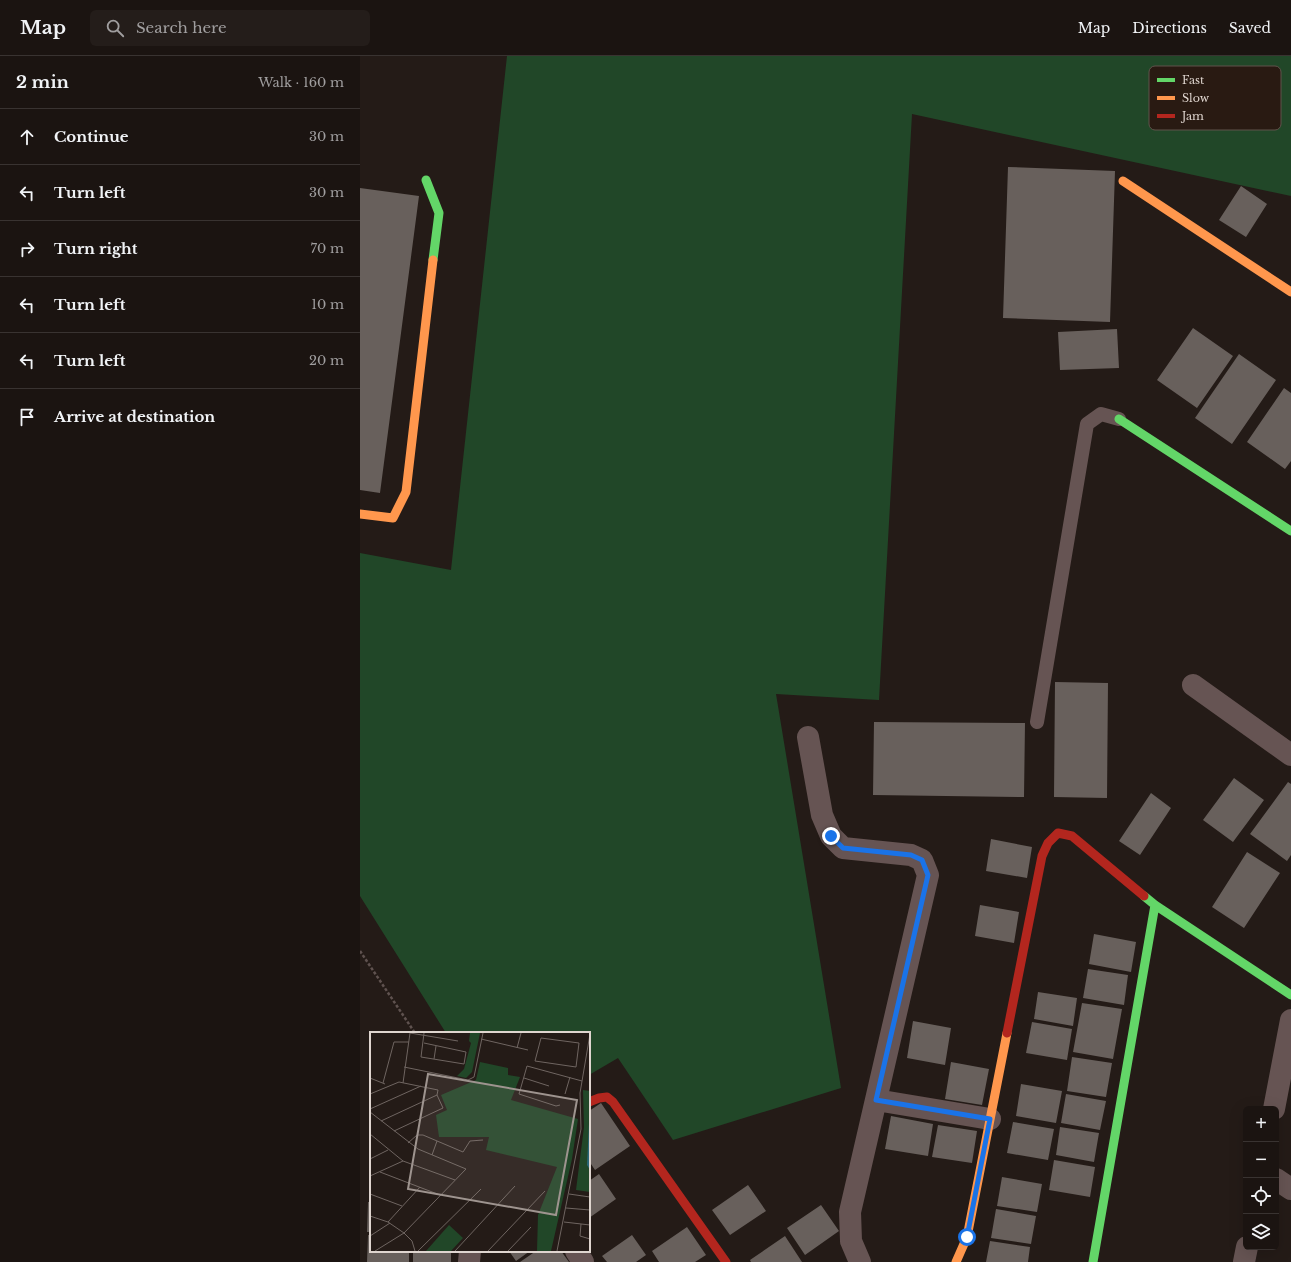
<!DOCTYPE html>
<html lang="en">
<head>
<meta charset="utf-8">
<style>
  :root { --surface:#1b1411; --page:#241d1a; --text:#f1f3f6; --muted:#a09e9f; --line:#393331 }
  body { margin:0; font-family:"Libre Baskerville",serif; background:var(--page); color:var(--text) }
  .controls { position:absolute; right:12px; bottom:12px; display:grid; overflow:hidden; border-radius:6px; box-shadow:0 4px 16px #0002 }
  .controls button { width:36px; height:36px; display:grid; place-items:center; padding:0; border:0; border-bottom:1px solid var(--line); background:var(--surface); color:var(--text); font:20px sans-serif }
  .stop { position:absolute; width:12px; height:12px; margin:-9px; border:3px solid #1a73e8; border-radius:50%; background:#fff }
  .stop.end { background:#1a73e8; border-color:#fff; box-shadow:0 1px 4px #0008 }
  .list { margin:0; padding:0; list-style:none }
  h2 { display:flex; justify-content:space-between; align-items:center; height:52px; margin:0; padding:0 16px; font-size:17px }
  h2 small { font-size:13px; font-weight:400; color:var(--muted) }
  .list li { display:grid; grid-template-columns:26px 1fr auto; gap:12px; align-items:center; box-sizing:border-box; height:56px; padding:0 16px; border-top:1px solid var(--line) }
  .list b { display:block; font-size:15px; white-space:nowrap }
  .list em { font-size:13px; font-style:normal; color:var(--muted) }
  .icon { flex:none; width:22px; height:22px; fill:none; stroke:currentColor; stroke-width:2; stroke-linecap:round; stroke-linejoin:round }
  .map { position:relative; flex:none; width:931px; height:1206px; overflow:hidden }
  header { display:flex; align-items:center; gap:24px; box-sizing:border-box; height:56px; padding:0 20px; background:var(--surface); border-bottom:1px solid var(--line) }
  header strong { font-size:19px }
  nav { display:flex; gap:22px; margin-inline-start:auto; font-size:14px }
  .search { width:280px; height:36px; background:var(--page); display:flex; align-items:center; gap:10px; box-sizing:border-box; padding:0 14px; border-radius:6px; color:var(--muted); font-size:15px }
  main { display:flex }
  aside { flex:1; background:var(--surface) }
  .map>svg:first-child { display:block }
  .green { fill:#214728 }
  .building { fill:#68605c }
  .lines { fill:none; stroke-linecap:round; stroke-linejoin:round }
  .path { stroke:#5f524f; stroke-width:2.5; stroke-dasharray:3 2; stroke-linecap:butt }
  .lane { stroke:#665453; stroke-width:14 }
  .street { stroke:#665453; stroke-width:22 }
  .fast { stroke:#63d668; stroke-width:9 }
  .slow { stroke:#ff974d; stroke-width:9 }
  .jam { stroke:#b3261e; stroke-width:9 }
  .route { stroke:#1a73e8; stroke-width:5 }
  .inset-road { fill:none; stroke:#6f6561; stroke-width:1 }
  .view { fill:#9e948f; fill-opacity:0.15; stroke:#9e948f; stroke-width:2 }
  .inset-edge { fill:none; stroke:#dfd5cf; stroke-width:2 }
  .key { fill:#291a12; stroke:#60524b; stroke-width:1 }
  .key-label { font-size:11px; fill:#dfd5cf }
</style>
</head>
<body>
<header>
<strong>Map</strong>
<div class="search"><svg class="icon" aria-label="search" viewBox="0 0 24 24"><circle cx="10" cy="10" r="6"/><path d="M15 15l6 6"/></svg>Search here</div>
<nav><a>Map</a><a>Directions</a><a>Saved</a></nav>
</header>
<main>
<aside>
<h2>2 min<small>Walk · 160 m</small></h2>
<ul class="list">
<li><svg class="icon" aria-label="ahead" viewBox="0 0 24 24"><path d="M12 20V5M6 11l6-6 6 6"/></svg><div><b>Continue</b></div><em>30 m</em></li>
<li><svg class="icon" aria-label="left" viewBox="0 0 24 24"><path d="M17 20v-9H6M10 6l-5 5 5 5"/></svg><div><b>Turn left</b></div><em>30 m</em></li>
<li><svg class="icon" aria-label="right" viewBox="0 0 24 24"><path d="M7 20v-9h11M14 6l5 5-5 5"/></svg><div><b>Turn right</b></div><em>70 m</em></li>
<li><svg class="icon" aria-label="left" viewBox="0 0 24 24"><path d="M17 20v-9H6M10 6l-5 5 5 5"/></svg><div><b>Turn left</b></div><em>10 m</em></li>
<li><svg class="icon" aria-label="left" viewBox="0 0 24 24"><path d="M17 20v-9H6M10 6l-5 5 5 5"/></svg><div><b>Turn left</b></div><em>20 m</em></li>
<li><svg class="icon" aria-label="arrive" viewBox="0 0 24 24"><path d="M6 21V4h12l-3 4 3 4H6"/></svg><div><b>Arrive at destination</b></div></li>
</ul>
</aside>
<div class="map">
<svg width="931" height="1206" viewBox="0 0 931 1206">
  <rect width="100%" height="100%" fill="#241b17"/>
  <path class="green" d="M147 0H931V140L552 58 519 644 416 638 481 1032 313 1084 258 1002 229 1019V977H86L0 840V497L91 514Z"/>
  <path class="building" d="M648 111 755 115 750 266 643 262Z
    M881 130 907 148 886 181 859 164Z
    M0 132 59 140 20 437 0 434Z
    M833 272 873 300 837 352 797 324Z
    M757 273 759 312 700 314 698 276Z
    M879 298 916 324 872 388 835 362Z
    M924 332 931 337V405L925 413 887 386Z
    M695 626 748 627 747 742 694 741Z
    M514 666 665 667 664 741 513 739Z
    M874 722 904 744 873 786 843 764Z
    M928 726 931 728V799L927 805 890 778Z
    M791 737 811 752 780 799 759 785Z
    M631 783 672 791 667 822 626 815Z
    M887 796 920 817 884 872 852 851Z
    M620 849 659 856 654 887 615 880Z
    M734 878 776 886 771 916 729 908Z
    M728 913 768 919 764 949 723 942Z
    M678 936 717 942 713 970 674 963Z
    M722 947 762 953 753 1003 713 996Z
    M553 965 591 972 585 1009 547 1002Z
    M672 966 712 973 707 1004 666 997Z
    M712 1001 752 1007 746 1041 707 1035Z
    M591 1006 629 1013 622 1049 585 1043Z
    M661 1028 702 1035 696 1067 656 1060Z
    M706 1038 746 1045 740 1074 701 1067Z
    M10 1041H11V1065H9Z
    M241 1047 270 1090 235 1114 229 1105V1055Z
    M531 1060 573 1068 568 1100 525 1093Z
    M653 1066 694 1073 688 1104 647 1097Z
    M578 1069 617 1075 612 1107 572 1101Z
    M700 1071 739 1077 734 1106 696 1099Z
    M694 1104 735 1111 730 1141 689 1134Z
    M239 1118 256 1143 229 1162V1125Z
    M642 1121 682 1128 677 1156 637 1150Z
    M388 1129 406 1155 370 1179 352 1154Z
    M8 1146H11V1176H7Z
    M461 1149 479 1175 445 1199 427 1172Z
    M636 1153 676 1160 671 1188 631 1182Z
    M327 1171 346 1199 335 1206H299L292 1195Z
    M8 1179H11V1195H49V1206H7Z
    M272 1179 286 1199 276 1206H247L242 1200Z
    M425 1180 442 1206H391L390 1204Z
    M630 1185 670 1191 668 1206H626Z
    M53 1195H91V1206H53Z
    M149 1195H170L156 1205Z
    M176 1195H201L209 1206H160Z"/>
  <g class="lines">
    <path class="path" d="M0 895 55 977"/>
    <path class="lane" d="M677 666 727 368 741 358 759 363"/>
    <path class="street" d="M833 629 931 699
      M448 681 462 759 471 780 483 792 551 799 562 804 568 819 490 1156 491 1185 500 1206
      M516 1044 630 1063
      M914 1053 931 964
      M916 1123 931 1133
      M216 1195 223 1206
      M109 1206 110 1195
      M884 1206 887 1191"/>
    <path class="fast" d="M66 124 79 157 73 204
      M759 363 931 475
      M784 840 795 849 931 939
      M733 1206 795 849"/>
    <path class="slow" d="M763 125 931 236
      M0 458 33 462 46 436 73 204
      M596 1206 607 1181 647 977"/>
    <path class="jam" d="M647 977 682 800 688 787 698 777 712 780 784 840
      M229 1046 239 1042 247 1041 253 1046 366 1206"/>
  </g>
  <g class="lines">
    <path class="route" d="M471 780 483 792 551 799 562 804 568 819 516 1044 630 1063 607 1181"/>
  </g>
  <g transform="translate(10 976)">
    <rect width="220" height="220" fill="#241b17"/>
    <path d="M93 1H110L102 40 96 46 87 44 94 37 101 11 99 9 100 1ZM110 30 138 36V43L150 45 141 68 208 87 202 127 181 219H167L168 183 187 135 116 118 119 105H69L66 83 77 78 71 63 106 48ZM213 58 220 59V160L206 158 214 95ZM79 193 93 206 81 219H56Z" fill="#214728"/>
    <path d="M220 71V138L217 133Z" fill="#2a6677"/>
    <path class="inset-road" d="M40 1 88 9M54 1 51 25 94 32 96 20 54 11M171 6 209 11 206 35 165 29ZM111 7 158 18M147 16 151 1M64 27 66 14M34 35 98 48 104 45 113 1M0 46 15 52M154 46 179 54M13 51 24 10H39M33 51 40 1M0 62 29 50 68 58 67 63 11 89M195 62 200 45M190 73 186 74 149 62 157 34 212 49M0 77 51 54M0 80 48 117 96 137 34 201 5 219M24 99 73 76 67 63M0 102 33 129 85 148M38 111 47 103H53L93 120 100 109 113 108M62 123 67 109M0 127 18 118M10 140 70 163M0 144 33 129M0 162 32 174M199 162 220 165M196 176 220 178M0 184 18 190 34 201 42 209 45 219M18 190 50 155M194 190 220 193M211 192 210 204 220 207M0 204 20 191M48 219 111 157M85 219 145 154M118 219 175 159M138 219 161 195M187 219 211 97 210 61 220 2"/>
    <path class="view" d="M58 42 207 68 186 183 38 157Z"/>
    <rect width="220" height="220" class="inset-edge"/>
  </g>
  <rect x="789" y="10" width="132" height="64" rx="6" class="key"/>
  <rect x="797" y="22" width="18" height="4" fill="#63d668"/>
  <rect x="797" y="40" width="18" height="4" fill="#ff974d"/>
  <rect x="797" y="58" width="18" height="4" fill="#b3261e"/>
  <g class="key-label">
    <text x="822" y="28">Fast</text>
    <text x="822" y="46">Slow</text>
    <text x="822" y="64">Jam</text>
  </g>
</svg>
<div class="controls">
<button>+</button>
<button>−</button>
<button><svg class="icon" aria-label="locate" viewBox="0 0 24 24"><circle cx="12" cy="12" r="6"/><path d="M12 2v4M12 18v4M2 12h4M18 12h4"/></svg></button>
<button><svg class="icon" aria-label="layers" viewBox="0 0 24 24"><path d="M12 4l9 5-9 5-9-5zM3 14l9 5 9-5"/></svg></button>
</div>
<div class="stop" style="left:607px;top:1181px"></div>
<div class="stop end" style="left:471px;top:780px"></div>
</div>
</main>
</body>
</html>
